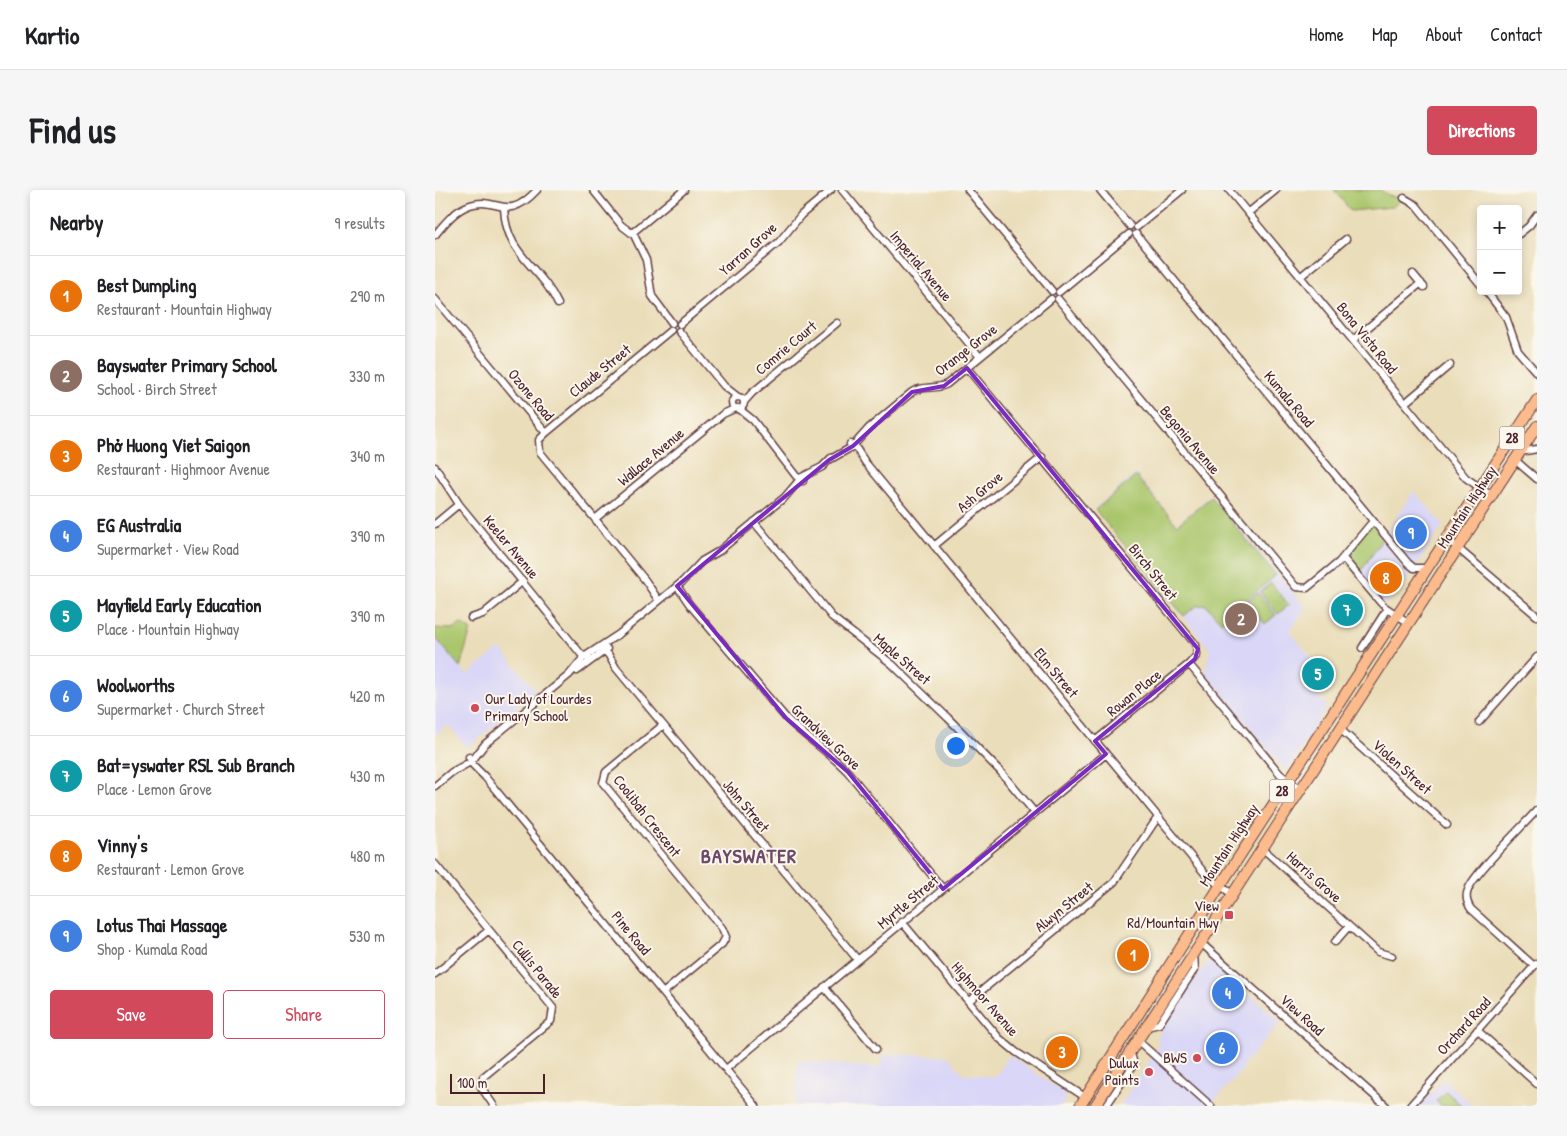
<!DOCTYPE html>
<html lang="en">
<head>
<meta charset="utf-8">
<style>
  :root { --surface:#fff; --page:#f6f6f6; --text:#202124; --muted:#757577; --line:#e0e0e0; --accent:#d1495b }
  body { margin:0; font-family:"Patrick Hand",sans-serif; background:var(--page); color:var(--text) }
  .controls { position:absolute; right:15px; top:15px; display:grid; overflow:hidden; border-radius:5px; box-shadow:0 2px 8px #0003 }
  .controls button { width:45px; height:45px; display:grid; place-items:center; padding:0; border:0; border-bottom:1px solid var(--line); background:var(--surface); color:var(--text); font:25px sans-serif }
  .scale { position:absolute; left:15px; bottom:12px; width:95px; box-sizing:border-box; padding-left:5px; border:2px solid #4a1f2b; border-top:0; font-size:14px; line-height:18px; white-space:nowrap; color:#4a1f2b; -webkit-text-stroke:4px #fbf7ec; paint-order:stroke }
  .you { position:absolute; left:520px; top:555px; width:18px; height:18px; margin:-12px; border:4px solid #fff; border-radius:50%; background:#1a73e8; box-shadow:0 0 0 8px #1a73e833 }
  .badge { display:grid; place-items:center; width:32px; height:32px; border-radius:50%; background:var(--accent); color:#fff; font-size:16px; font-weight:700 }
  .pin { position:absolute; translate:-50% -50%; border:2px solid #fff; box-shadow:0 1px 5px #0006 }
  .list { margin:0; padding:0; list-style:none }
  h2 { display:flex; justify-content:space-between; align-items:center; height:65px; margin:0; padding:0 20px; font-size:21px }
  h2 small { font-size:16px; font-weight:400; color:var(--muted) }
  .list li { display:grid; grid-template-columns:32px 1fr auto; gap:15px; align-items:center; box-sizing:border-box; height:80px; padding:0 20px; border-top:1px solid var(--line) }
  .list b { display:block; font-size:19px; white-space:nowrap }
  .list p { margin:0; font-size:16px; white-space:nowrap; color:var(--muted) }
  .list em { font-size:16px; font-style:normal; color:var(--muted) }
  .actions { display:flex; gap:10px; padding:15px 20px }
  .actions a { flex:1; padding:11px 0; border:1px solid var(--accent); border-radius:5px; text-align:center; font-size:18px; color:var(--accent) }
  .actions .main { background:var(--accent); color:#fff }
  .map { position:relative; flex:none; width:1102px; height:916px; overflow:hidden; border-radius:5px }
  header { display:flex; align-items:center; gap:30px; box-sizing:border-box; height:70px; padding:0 25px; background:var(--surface); border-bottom:1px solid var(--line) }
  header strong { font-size:24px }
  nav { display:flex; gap:28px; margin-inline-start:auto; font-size:18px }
  .intro { display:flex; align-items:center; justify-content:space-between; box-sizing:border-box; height:120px; padding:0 30px }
  h1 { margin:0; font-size:35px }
  .button { padding:12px 22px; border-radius:5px; background:var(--accent); color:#fff; font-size:18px; font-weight:700 }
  main { display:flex; gap:30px; padding:0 30px }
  aside { flex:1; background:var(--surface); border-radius:5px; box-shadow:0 2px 8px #0003 }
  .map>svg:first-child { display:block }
  .built { fill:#d9d6f7 }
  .green { fill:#aac66c; stroke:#7a724c }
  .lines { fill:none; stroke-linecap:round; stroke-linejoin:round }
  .minor-casing { stroke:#623c40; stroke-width:9 }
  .primary-casing { stroke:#623c40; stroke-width:12 }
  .minor { stroke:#fff; stroke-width:6 }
  .primary { stroke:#fbbb8d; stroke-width:10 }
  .marked { fill:none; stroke:#7b2cbf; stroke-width:4; stroke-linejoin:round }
  .poi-dot { fill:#d1495b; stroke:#fbf7ec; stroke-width:2 }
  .labels { text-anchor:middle; stroke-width:4; stroke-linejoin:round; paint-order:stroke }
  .shield { fill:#fbf7ec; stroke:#7f6065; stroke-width:1 }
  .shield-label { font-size:14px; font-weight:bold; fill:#4a1f2b }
  .street-label { font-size:15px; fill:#4a1f2b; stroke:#fbf7ec }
  .poi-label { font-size:15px; fill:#4a1f2b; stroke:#fbf7ec; text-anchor:end }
  .district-label { font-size:20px; font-weight:bold; letter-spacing:1px; fill:#6f496a; stroke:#fbf7ec }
</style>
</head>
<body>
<header>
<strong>Kartio</strong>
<nav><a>Home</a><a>Map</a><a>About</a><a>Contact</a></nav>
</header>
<div class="intro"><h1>Find us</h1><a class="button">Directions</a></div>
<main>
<aside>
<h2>Nearby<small>9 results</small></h2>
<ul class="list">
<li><span class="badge" style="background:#e8710a">1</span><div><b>Best Dumpling</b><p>Restaurant · Mountain Highway</p></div><em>290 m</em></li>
<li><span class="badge" style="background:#8d6e63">2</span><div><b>Bayswater Primary School</b><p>School · Birch Street</p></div><em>330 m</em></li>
<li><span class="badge" style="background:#e8710a">3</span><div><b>Phở Huong Viet Saigon</b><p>Restaurant · Highmoor Avenue</p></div><em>340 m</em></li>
<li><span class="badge" style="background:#3f7fe0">4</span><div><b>EG Australia</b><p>Supermarket · View Road</p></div><em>390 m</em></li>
<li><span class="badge" style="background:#0f9aa8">5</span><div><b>Mayfield Early Education</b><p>Place · Mountain Highway</p></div><em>390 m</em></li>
<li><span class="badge" style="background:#3f7fe0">6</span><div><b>Woolworths</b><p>Supermarket · Church Street</p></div><em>420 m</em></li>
<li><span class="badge" style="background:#0f9aa8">7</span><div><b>Bat=yswater RSL Sub Branch</b><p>Place · Lemon Grove</p></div><em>430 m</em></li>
<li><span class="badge" style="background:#e8710a">8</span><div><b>Vinny's</b><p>Restaurant · Lemon Grove</p></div><em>480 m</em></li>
<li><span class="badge" style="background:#3f7fe0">9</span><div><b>Lotus Thai Massage</b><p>Shop · Kumala Road</p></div><em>530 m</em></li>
</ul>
<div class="actions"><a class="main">Save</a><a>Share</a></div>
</aside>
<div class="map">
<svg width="1102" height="916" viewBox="0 0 1102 916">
  <rect width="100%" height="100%" fill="#fbf7ec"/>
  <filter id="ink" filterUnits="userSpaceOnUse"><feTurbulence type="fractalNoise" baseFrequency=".02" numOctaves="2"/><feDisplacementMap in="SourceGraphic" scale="10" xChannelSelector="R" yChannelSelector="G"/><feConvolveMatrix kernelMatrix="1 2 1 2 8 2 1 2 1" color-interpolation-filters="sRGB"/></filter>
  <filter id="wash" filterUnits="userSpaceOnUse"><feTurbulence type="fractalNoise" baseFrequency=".0096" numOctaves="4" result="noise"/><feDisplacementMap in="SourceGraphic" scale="20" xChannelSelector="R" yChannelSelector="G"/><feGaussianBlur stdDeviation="1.12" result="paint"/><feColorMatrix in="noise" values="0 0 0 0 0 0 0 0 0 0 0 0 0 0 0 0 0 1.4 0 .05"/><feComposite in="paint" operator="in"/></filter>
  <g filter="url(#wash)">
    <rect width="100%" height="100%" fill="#eaddb9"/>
    <path class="built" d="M701 284 742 334 776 305 871 417 855 441 877 469 866 486 892 516 853 579H849L770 482 775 459 659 319Z
      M979 301 1008 335 966 399 948 415 923 386Z
      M0 447 32 485 65 458 101 501 32 558 13 535 0 545Z
      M778 771 846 832 807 876 809 878 774 916H685L724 856 722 848 772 772Z
      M451 864 513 866 527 883 561 887 574 865 630 903 631 906 627 916H360L363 871 445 878V872Z
      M1009 890 1038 916H985Z"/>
    <path class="green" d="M899 0H946L954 6 969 8 957 17 916 21Z
      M701 286 742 335 776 307 841 385 786 432 771 415 761 416 749 426 660 320Z
      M938 331 950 345 923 386 908 368Z
      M836 393 854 415 843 424 825 402Z
      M823 403 841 425 830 434 812 412Z
      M26 434 36 440 25 477 0 447V438L18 439Z
      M1011 901 1027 916H1007L1001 911Z"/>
  </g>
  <g filter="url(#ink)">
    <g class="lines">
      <defs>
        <path id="minor" d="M158 0 186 35 199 45 211 70 217 106 237 133
          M407 0 545 167
          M533 0 617 101
          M665 0 695 36
          M794 0 1031 288 1057 306
          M969 8 981 15 1046 95
          M69 18C71 66 105 75 123 114
          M813 23 841 0
          M702 37 747 0
          M197 43 249 0
          M701 44 973 373 979 378H993
          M1084 44 1094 36 1102 25
          M0 45C10 33 20 20 35 15 65 6 70 34 102 0
          M978 84 989 97
          M865 87 911 49
          M1051 101 1071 127 1083 161 1102 183
          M624 102 694 44
          M0 109 111 243 104 250 105 262 210 390 224 411
          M623 109 861 397 872 398 904 372 938 331
          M245 134 344 52 366 25 396 0
          M244 141 289 196 303 207
          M918 150 986 93
          M532 178 761 455 762 465 754 474 845 584 865 599
          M297 213a6 6 0 1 1 12 0a6 6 0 1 1-12 0Z
          M309 212 317 203 402 133
          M970 213 1015 175
          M303 218 318 230 361 286 368 291
          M111 243 236 140
          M415 254 421 258 430 272 772 686 797 704
          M1085 262 1102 259
          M394 270 417 257 434 238 477 202C488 195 501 200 512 194L616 109
          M1080 270 1102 289
          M0 277 24 314 146 464 155 470
          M160 329 288 224 301 218
          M319 332 397 427 457 474 513 528 565 581 600 623
          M0 334 24 314
          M1012 349 1102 426
          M499 356 607 267
          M284 361 350 307 367 287 387 277 396 268
          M908 368 946 413
          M242 396 255 415 351 528C370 547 394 562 413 582L508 699
          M950 417 974 433
          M36 428 48 424 88 391
          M165 458 173 464 181 478 422 769
          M927 458 952 419
          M142 481 172 459
          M1044 532 1102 467
          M228 535 171 582 168 593 287 738 291 747 287 754 229 802
          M905 539 1012 635
          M660 551 754 474
          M34 567 38 575 50 587 321 916
          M0 596 17 582 37 571 50 554 134 485 149 467 184 444 247 392 267 371 286 360
          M827 658 943 762 957 766
          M0 674 118 818 116 831 48 887 46 897 59 916
          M467 732 564 848 581 862 650 907
          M900 752 914 736
          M766 753 951 916
          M1099 776 1036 719C1032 713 1030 707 1033 700 1038 684 1088 636 1102 620
          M0 784 54 740
          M389 797 441 859
          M534 811 679 692 723 627
          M712 837 724 834 757 783 760 779 759 764
          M1042 840 1102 894
          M702 850 776 916
          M291 879 671 564
          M671 916 699 874 695 861
          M975 916 1101 774"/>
        <path id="primary" d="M645 916 785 696 1102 210
          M660 916 1102 236"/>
      </defs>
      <use href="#minor" class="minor-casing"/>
      <use href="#primary" class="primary-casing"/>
      <use href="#minor" class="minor"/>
      <use href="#primary" class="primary"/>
    </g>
  </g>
  <path class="marked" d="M532 178 763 459 760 469 660 551 671 564 508 699 413 582 351 528 242 396 394 270 418 256 477 202 509 196Z"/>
  <g class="poi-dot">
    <circle cx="40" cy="518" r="5"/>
    <rect x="789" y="720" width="10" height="10" rx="2.5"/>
    <circle cx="762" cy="868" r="5"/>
    <circle cx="714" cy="882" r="5"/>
  </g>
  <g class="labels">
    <g class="shield">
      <rect x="1064.5" y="236.5" width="25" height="23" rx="4"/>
      <rect x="834.5" y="589.5" width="25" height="23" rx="4"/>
    </g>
    <g class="shield-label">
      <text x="1077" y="253">28</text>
      <text x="847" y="606">28</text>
    </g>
    <g class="street-label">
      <text transform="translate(313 59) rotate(-42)" y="5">Yarran Grove</text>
      <text transform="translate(486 76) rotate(50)" y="5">Imperial Avenue</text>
      <text transform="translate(932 148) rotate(51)" y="5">Bona Vista Road</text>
      <text transform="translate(351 158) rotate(-40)" y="5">Comrie Court</text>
      <text transform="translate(531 160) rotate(-38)" y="5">Orange Grove</text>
      <text transform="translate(165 181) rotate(-39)" y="5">Claude Street</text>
      <text transform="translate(96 205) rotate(50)" y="5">Ozone Road</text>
      <text transform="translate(854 209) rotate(50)" y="5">Kumala Road</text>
      <text transform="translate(755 250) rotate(50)" y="5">Begonia Avenue</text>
      <text transform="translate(216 267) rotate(-40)" y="5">Wallace Avenue</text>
      <text transform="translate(545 302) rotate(-40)" y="5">Ash Grove</text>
      <text transform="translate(1032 317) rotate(-57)" y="5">Mountain Highway</text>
      <text transform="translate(76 357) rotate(50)" y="5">Keeler Avenue</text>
      <text transform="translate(718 382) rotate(51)" y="5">Birch Street</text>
      <text transform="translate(467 469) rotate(41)" y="5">Maple Street</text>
      <text transform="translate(621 483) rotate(50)" y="5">Elm Street</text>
      <text transform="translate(699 503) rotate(-39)" y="5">Rowan Place</text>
      <text transform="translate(391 547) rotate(43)" y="5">Grandview Grove</text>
      <text transform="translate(967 577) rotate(42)" y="5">Violen Street</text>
      <text transform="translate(311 616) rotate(50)" y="5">John Street</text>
      <text transform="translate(212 626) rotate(52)" y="5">Coolibah Crescent</text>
      <text transform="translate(794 655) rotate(-57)" y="5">Mountain Highway</text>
      <text transform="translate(879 687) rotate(42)" y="5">Harris Grove</text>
      <text transform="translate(473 712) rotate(-40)" y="5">Myrtle Street</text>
      <text transform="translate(629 717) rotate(-39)" y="5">Alwyn Street</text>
      <text transform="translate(196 743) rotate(50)" y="5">Pine Road</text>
      <text transform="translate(102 779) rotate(51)" y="5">Cullis Parade</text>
      <text transform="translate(550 809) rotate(49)" y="5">Highmoor Avenue</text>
      <text transform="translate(867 825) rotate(42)" y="5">View Road</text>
      <text transform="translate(1029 836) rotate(-48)" y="5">Orchard Road</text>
    </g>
    <g class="poi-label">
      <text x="50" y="514" text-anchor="start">Our Lady of Lourdes<tspan x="50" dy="17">Primary School</tspan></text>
      <text x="784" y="721">View<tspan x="784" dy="17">Rd/Mountain Hwy</tspan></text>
      <text x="752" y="873">BWS</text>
      <text x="704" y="878">Dulux<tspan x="704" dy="17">Paints</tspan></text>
    </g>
    <g class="district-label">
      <text x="314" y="673">BAYSWATER</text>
    </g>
  </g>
</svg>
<div class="controls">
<button>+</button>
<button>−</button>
</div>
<div class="scale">100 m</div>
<div class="you"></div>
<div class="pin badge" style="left:698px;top:765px;background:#e8710a">1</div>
<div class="pin badge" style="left:806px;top:429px;background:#8d6e63">2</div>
<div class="pin badge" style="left:627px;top:862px;background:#e8710a">3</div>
<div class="pin badge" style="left:793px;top:803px;background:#3f7fe0">4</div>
<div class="pin badge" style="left:883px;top:484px;background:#0f9aa8">5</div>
<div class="pin badge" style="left:787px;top:858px;background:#3f7fe0">6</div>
<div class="pin badge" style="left:912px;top:420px;background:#0f9aa8">7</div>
<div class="pin badge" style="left:951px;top:388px;background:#e8710a">8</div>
<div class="pin badge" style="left:976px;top:343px;background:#3f7fe0">9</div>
</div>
</main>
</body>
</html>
